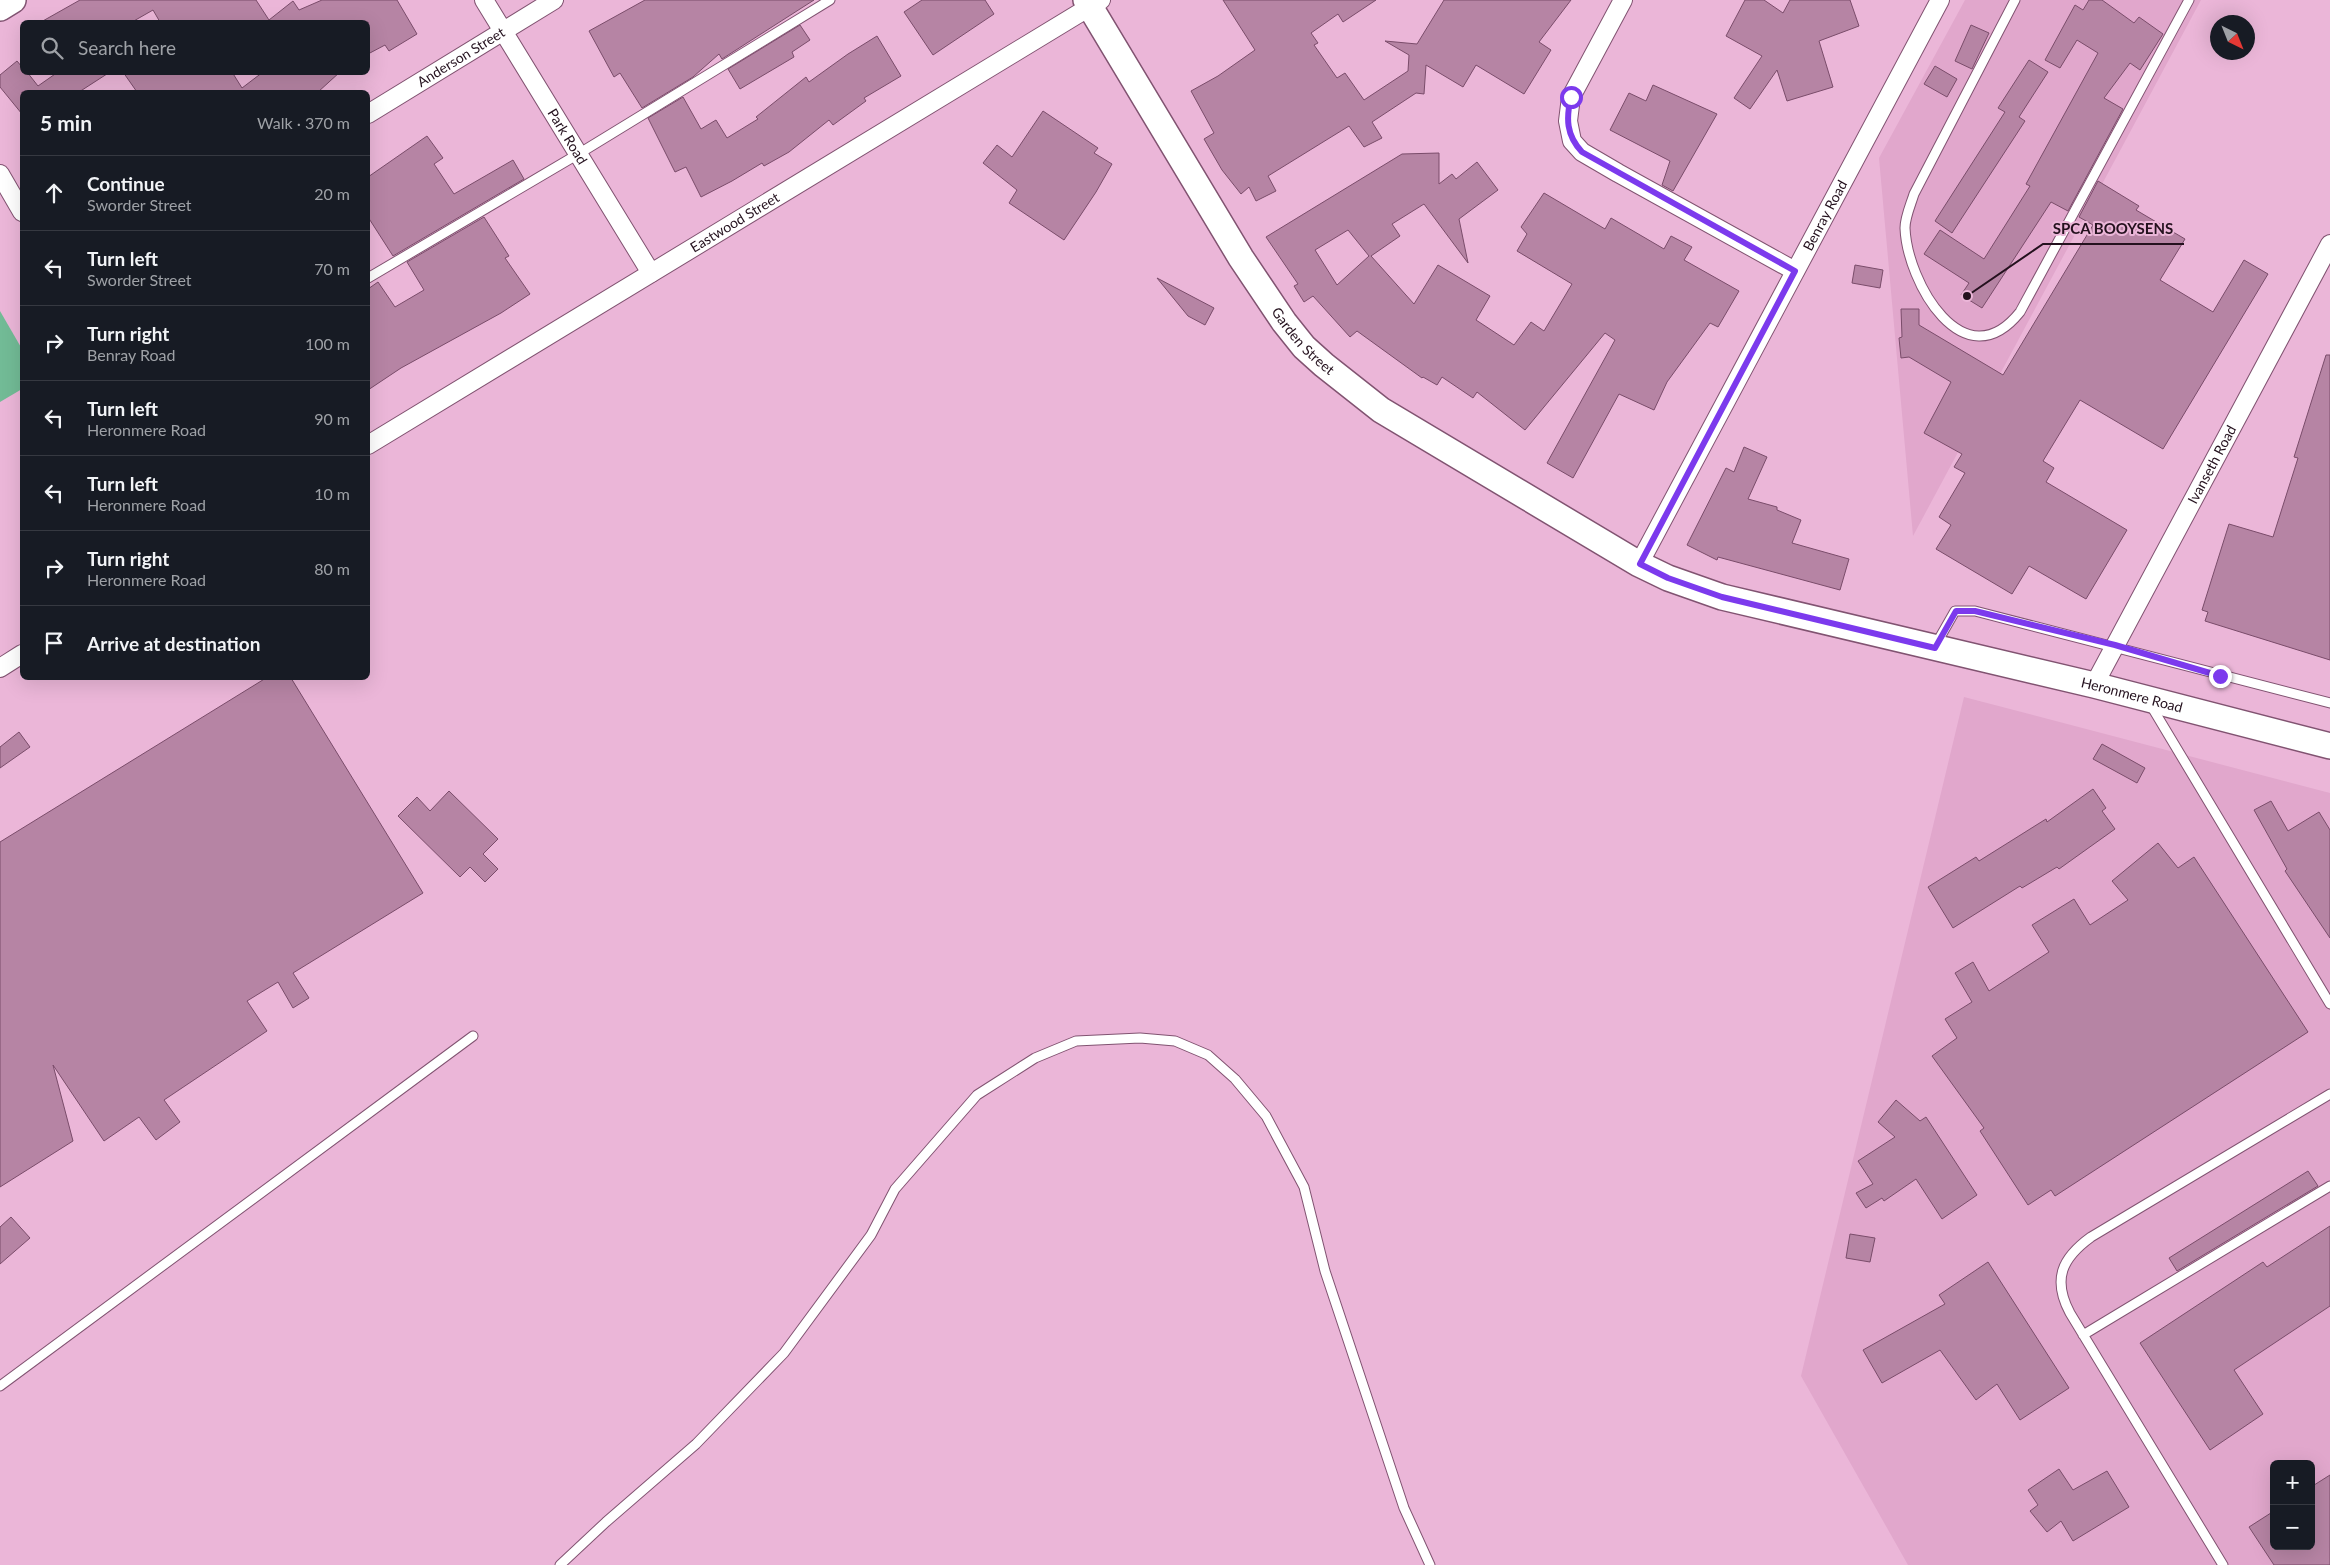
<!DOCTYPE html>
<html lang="en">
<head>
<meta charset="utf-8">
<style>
  :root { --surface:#171b24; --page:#242831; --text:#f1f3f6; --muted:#9ea1a6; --line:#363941 }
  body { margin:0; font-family:Lato,sans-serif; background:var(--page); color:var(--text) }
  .controls { position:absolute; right:15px; bottom:15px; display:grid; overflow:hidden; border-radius:8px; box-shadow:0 5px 20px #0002 }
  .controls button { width:45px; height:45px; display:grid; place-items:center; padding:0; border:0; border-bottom:1px solid var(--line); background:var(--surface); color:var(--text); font:25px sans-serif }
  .compass { position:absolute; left:2210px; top:15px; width:45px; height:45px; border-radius:50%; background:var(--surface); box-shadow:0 5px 20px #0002; rotate:137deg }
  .stop { position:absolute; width:15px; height:15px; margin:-11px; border:4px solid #7c3aed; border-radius:50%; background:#fff }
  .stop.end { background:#7c3aed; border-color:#fff; box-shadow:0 1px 5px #0008 }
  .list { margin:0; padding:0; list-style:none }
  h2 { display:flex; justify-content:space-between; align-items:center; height:65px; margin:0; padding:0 20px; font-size:21px }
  h2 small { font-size:16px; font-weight:400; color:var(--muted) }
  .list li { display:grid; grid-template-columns:32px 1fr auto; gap:15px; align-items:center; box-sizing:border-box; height:75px; padding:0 20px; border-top:1px solid var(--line) }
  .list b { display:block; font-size:19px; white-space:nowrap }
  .list p { margin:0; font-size:16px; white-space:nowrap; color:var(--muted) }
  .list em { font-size:16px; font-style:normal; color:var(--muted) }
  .icon { flex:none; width:28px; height:28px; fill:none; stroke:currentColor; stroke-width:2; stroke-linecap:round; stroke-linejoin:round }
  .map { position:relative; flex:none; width:2330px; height:1565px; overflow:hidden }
  .search { position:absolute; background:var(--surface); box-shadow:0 5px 20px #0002; left:20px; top:20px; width:350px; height:55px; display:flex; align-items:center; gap:12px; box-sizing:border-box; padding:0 18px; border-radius:8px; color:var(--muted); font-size:19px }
  .panel { position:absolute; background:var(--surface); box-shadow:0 5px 20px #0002; left:20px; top:90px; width:350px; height:590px; border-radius:8px }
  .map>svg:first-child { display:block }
  .built { fill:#e1a7cc; fill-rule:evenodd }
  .green { fill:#72bb96 }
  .building { fill:#b684a4; stroke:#7a4c6a; fill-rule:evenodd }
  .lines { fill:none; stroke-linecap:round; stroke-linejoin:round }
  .lane-casing { stroke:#815371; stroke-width:11 }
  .street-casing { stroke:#815371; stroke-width:20 }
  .secondary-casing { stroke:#815371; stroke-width:28 }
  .lane { stroke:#fff; stroke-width:9 }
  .street { stroke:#fff; stroke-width:18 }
  .secondary { stroke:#fff; stroke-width:25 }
  .route { stroke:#7c3aed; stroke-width:6 }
  .labels { text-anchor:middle; stroke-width:4; stroke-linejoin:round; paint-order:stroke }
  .street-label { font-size:14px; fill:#24111e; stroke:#ebb6d8 }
  .leader { fill:none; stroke:#24111e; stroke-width:2 }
  .callout-dot { fill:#24111e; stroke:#ebb6d8; stroke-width:2 }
  .callout-label { font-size:15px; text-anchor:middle; font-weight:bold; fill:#24111e; stroke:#ebb6d8; stroke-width:4; stroke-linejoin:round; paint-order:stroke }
</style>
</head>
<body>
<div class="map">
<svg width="2330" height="1565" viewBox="0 0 2330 1565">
  <rect width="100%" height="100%" fill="#ebb6d8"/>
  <path class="built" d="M1965 0H2201L1913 536 1879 158Z
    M1964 697 2330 793V1565H1908L1801 1376ZM2274 1464H2311V1546H2274Z"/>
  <path class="green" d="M0 311 22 349V389L0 402Z"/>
  <path class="building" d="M80 0H256L269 20 293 1 299 10 322 0H397L417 34 389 51 385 45 368 54V22H160L153 10 132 22H41Z
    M645 0H814L722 59 719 54 693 77 642 108 620 73 614 77 589 31Z
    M922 0H985L994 14 933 55 904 12Z
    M1223 0H1376L1343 22 1338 14 1311 33 1318 43 1314 45 1337 78 1345 73 1364 100 1408 71 1409 55 1385 41 1417 44 1444 0H1571L1539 42 1551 50 1524 94 1476 65 1463 87 1426 65 1424 94 1416 93 1372 122 1382 138 1364 147 1349 126 1268 176 1276 191 1256 201 1249 187 1241 194 1222 170 1204 139 1214 133 1191 91 1218 76 1255 50Z
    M1745 0H1764L1783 13 1790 0H1850L1859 26 1819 41 1833 87 1787 101 1777 70 1750 109 1734 98 1762 56 1726 36Z
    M2089 0H2102L2134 23 2139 17 2163 34 2140 70 2130 63 2104 98 2123 109 2068 211 2051 202 1982 308 1961 295 1969 283 1924 254 1940 230 1984 259 2030 186 2026 184 2098 53 2077 40 2060 68 2045 60 2075 5 2083 10Z
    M800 25 810 40 792 52 794 57 740 89 728 69Z
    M1971 25 1989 33 1972 69 1955 61Z
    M877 36 901 76 864 98 866 101 833 125 829 120 789 152 764 166 762 163 732 181 701 197 686 167 675 172 648 118 683 97 701 129 716 120 727 138 758 119 756 117 806 77 809 82 848 54Z
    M2029 60 2048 72 2019 117 2025 121 1952 233 1935 221 2005 112 1998 108Z
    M17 61 22 67V72H27L38 86 58 72H110L79 92H22V114L0 87V75Z
    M1935 66 1957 79 1947 97 1924 84Z
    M123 72H232L242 88 263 72H340L318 92H137Z
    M1653 85 1717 114 1673 191 1662 185 1670 161 1610 130 1629 93 1646 101Z
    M1043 111 1098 148 1094 153 1112 164 1096 192 1064 240 1009 203 1017 190 983 163 997 145 1012 157Z
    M427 136 443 158 434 164 454 194 513 160 524 179 393 256 368 217V177Z
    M1439 153V184L1452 174 1456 179 1477 162 1498 190 1459 219 1468 263 1424 204 1392 224 1400 236 1371 256 1414 304 1438 265 1490 296 1476 320 1514 345 1531 322 1544 331 1572 284 1517 251 1527 234 1521 227 1544 193 1605 229 1611 218 1664 249 1671 236 1692 247 1684 260 1739 291 1718 327 1710 323 1667 382 1654 410 1619 394 1573 478 1547 463 1615 340 1605 333 1525 430 1477 392 1473 398 1442 377 1437 385 1423 377 1422 378 1357 331 1350 337 1313 296 1304 302 1294 286 1298 284 1266 237 1402 154ZM1348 230 1369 256 1337 285 1315 250Z
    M2098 181 2139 206 2136 210 2185 239 2160 280 2213 312 2244 260 2268 274 2163 449 2080 400 2043 461 2054 468 2046 482 2127 530 2086 599 2029 566 2012 594 1936 549 1951 525 1939 517 1965 473 1954 467 1962 454 1924 433 1951 382 1909 357 1901 358 1899 338 1902 337 1901 309H1919V325L2003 375 2093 225 2079 217Z
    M484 217 509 256 505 258 530 294 501 313 401 368 368 390V289L378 282 395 307 424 290 407 262Z
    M1855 265 1883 270 1880 288 1852 283Z
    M1157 278 1214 308 1205 325 1188 316Z
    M2326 355H2330V660L2205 621 2208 612 2202 610 2229 524 2273 537 2298 458 2294 457Z
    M1744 447 1767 457 1748 499 1777 507V510L1801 520 1792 543 1849 559 1840 590 1718 557 1717 560 1687 545 1726 468 1734 472Z
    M266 678H291L423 893 293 973 309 998 293 1008 278 982 247 1001 267 1031 164 1100 180 1122 156 1140 139 1117 104 1141 53 1065 73 1141 0 1187V842Z
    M19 732 30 747 0 768V747Z
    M2102 744 2145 768 2137 783 2093 759Z
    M2093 789 2106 808 2102 811 2115 829 2059 869 2057 867 2022 888 2020 886 1953 928 1928 887 1976 857 1979 861 2046 819 2047 822Z
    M449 791 498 839 483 854 498 869 485 882 470 867 460 877 398 816 417 797 430 811Z
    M2271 801 2288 831 2319 812 2330 830V938L2285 871 2287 869 2254 810Z
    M2158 843 2178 868 2194 857 2308 1032 2055 1196 2051 1190 2028 1205 1980 1131 1984 1128 1932 1056 1957 1038 1945 1019 1972 1002 1955 973 1973 962 1989 991 2049 952 2032 925 2074 899 2090 925 2128 900 2112 881Z
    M1896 1100 1920 1121 1926 1117 1977 1195 1942 1219 1916 1179 1884 1201 1882 1198 1866 1208 1856 1193 1873 1184 1858 1161 1895 1137 1878 1122Z
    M2308 1171 2318 1186 2177 1271 2169 1258Z
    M11 1217 30 1238 0 1264V1227Z
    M2330 1226V1306L2234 1370 2263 1414 2210 1450 2140 1343 2263 1262 2267 1267Z
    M1850 1234 1875 1238 1870 1262 1846 1258Z
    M1988 1262 2069 1388 2020 1420 1997 1384 1976 1400 1940 1350 1882 1383 1863 1350 1945 1304 1939 1295Z
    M2059 1469 2073 1490 2107 1471 2129 1507 2073 1541 2061 1521 2047 1532 2030 1511 2038 1505 2028 1490Z
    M2330 1475V1565H2274L2249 1527 2274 1511V1546H2311V1487Z"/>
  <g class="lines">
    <defs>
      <path id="lane" d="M2015 0 1914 194C1911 204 1905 217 1905 228 1907 282 1964 382 2020 312L2189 0
        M368 278 580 153 830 0
        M1935 646 1955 611H1975L2330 703
        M2150 704 2330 1004
        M2083 1335 2330 1186
        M0 1386 473 1036
        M560 1565 606 1522 696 1444 784 1353 871 1235 895 1189 977 1095 1035 1058 1076 1041 1140 1038 1175 1041 1208 1055 1235 1079 1266 1116 1304 1187 1325 1271 1404 1508 1430 1565
        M2223 1565 2070 1313C2052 1279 2062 1258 2091 1237L2330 1094"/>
      <g id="street">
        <path id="s1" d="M484 0 651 273"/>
        <path d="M1623 0 1571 97 1568 121 1572 141 1582 152 1618 173 1795 271"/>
        <path id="s2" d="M368 114 554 0"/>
        <path d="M0 174 22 212"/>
        <path id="s3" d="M368 445 1101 0"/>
        <path id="s4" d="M1639 564 1940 0"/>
        <path d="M0 668 22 654"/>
        <path id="s5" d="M2094 685 2330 244"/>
      </g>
      <g id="secondary">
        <path id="s6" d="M1086 0 1241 258 1284 322 1304 347 1324 365 1381 410 1639 564 1668 578 1722 597 2094 685 2330 746"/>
        <path d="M0 8 13 0"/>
      </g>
    </defs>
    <use href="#lane" class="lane-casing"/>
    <use href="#street" class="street-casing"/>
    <use href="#secondary" class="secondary-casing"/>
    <use href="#lane" class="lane"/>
    <use href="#street" class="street"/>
    <use href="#secondary" class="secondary"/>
  </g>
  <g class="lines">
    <path class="route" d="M1571 97C1566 118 1566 135 1582 152L1795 271 1640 564 1668 578 1722 597 1935 648 1956 611H1975L2115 645 2220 676"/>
  </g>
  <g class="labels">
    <g class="street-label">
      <text dy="5" stroke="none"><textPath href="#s2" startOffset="109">Anderson Street</textPath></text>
      <text dy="5" stroke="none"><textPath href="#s1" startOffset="160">Park Road</textPath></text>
      <text dy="5" stroke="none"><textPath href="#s4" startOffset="395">Benray Road</textPath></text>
      <text dy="5" stroke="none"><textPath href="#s3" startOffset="429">Eastwood Street</textPath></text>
      <text dy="5" stroke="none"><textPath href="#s6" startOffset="405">Garden Street</textPath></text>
      <text dy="5" stroke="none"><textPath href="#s5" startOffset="250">Ivanseth Road</textPath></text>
      <text dy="5" stroke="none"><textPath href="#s6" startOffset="1321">Heronmere Road</textPath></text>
    </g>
  </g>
  <path class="leader" d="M1967 296L2043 244H2184"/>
  <circle class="callout-dot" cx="1967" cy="296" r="5"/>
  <g class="callout-label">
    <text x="2113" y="234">SPCA BOOYSENS</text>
  </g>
</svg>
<div class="controls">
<button>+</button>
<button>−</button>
</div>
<svg class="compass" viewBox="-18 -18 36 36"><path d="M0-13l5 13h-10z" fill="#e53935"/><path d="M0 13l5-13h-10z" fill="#9ea1a6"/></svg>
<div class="stop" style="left:1571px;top:97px"></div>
<div class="stop end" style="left:2220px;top:676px"></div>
<div class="search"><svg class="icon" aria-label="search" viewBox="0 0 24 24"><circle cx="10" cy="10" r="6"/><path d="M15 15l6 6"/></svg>Search here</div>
<section class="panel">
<h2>5 min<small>Walk · 370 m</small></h2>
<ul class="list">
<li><svg class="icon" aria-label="ahead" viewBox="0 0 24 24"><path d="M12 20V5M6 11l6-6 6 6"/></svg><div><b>Continue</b><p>Sworder Street</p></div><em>20 m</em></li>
<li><svg class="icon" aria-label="left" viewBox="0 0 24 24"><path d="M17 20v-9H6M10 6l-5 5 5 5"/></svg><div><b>Turn left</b><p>Sworder Street</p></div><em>70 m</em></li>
<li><svg class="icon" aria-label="right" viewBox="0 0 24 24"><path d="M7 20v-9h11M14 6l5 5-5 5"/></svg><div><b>Turn right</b><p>Benray Road</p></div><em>100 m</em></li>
<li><svg class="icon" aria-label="left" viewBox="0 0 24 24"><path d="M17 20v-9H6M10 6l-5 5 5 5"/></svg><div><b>Turn left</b><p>Heronmere Road</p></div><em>90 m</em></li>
<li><svg class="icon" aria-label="left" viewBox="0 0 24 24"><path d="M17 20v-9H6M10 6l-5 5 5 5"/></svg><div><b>Turn left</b><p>Heronmere Road</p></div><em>10 m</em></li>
<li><svg class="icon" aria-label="right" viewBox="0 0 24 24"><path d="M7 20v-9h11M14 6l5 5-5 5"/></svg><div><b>Turn right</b><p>Heronmere Road</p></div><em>80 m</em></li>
<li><svg class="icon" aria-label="arrive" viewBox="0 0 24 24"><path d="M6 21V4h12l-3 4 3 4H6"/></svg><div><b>Arrive at destination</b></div></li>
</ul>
</section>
</div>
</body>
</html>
